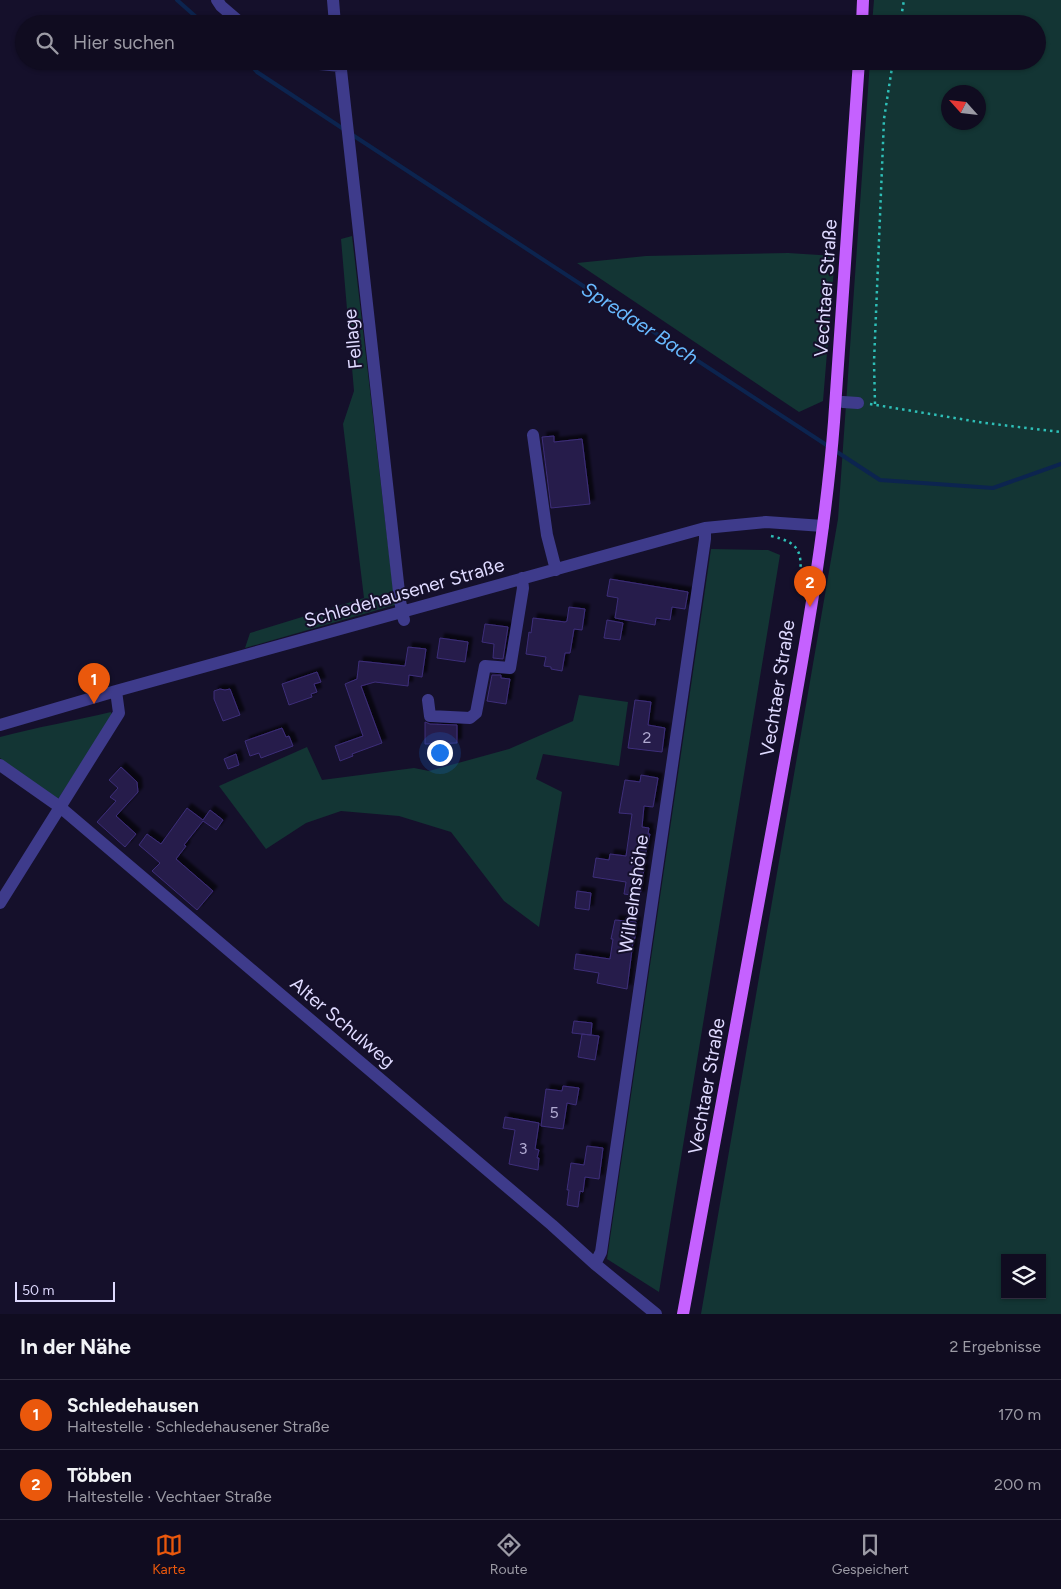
<!DOCTYPE html>
<html lang="de">
<head>
<meta charset="utf-8">
<style>
  :root { --surface:#100c20; --page:#191529; --text:#f1f3f6; --muted:#9c9ba5; --line:#302c3e; --accent:#ea580c }
  body { margin:0; font-family:Figtree,sans-serif; background:var(--page); color:var(--text) }
  .controls { position:absolute; right:15px; bottom:15px; display:grid; overflow:hidden; border-radius:0px; box-shadow:0 1px 4px #0004 }
  .controls button { width:45px; height:45px; display:grid; place-items:center; padding:0; border:0; border-bottom:1px solid var(--line); background:var(--surface); color:var(--text); font:25px sans-serif }
  .compass { position:absolute; left:941px; top:85px; width:45px; height:45px; border-radius:50%; background:var(--surface); box-shadow:0 1px 4px #0004; rotate:297deg }
  .scale { position:absolute; left:15px; bottom:12px; width:100px; box-sizing:border-box; padding-left:5px; border:2px solid #dfdaff; border-top:0; font-size:14px; line-height:18px; white-space:nowrap; color:#dfdaff; -webkit-text-stroke:4px #15102b; paint-order:stroke }
  .you { position:absolute; left:439px; top:752px; width:18px; height:18px; margin:-12px; border:4px solid #fff; border-radius:50%; background:#1a73e8; box-shadow:0 0 0 8px #1a73e833 }
  .badge { display:grid; place-items:center; width:32px; height:32px; border-radius:50%; background:var(--accent); color:#fff; font-size:16px; font-weight:700 }
  .pin { position:absolute; translate:-50% -41px; filter:drop-shadow(0 1px 2px #0008) }
  .pin::after { content:''; position:absolute; top:26px; width:18px; height:15px; background:inherit; clip-path:polygon(0 0,100% 0,50% 100%) }
  .list { margin:0; padding:0; list-style:none }
  h2 { display:flex; justify-content:space-between; align-items:center; height:65px; margin:0; padding:0 20px; font-size:21px }
  h2 small { font-size:16px; font-weight:400; color:var(--muted) }
  .list li { display:grid; grid-template-columns:32px 1fr auto; gap:15px; align-items:center; box-sizing:border-box; height:70px; padding:0 20px; border-top:1px solid var(--line) }
  .list b { display:block; font-size:19px; white-space:nowrap }
  .list p { margin:0; font-size:16px; white-space:nowrap; color:var(--muted) }
  .list em { font-size:16px; font-style:normal; color:var(--muted) }
  .icon { flex:none; width:28px; height:28px; fill:none; stroke:currentColor; stroke-width:2; stroke-linecap:round; stroke-linejoin:round }
  .map { position:relative; flex:none; width:1061px; height:1314px; overflow:hidden }
  .search { position:absolute; background:var(--surface); box-shadow:0 1px 4px #0004; left:15px; right:15px; top:15px; height:55px; display:flex; align-items:center; gap:12px; box-sizing:border-box; padding:0 18px; border-radius:28px; color:var(--muted); font-size:19px }
  .sheet { height:205px; background:var(--surface) }
  nav { display:flex; justify-content:space-around; align-items:center; box-sizing:border-box; height:70px; border-top:1px solid var(--line); background:var(--surface); font-size:14px; color:var(--muted) }
  nav a { display:grid; justify-items:center; gap:2px }
  nav .on { color:var(--accent) }
  .map>svg:first-child { display:block }
  .green { fill:#133534; fill-rule:evenodd }
  .lines { fill:none; stroke-linecap:round; stroke-linejoin:round }
  .stream { stroke:#0c244f; stroke-width:4 }
  .building { fill:#261c4c; stroke:#3d2e79; filter:url(#shadow) }
  .path { stroke:#2ebfb7; stroke-width:2.5; stroke-dasharray:2.5 4; stroke-linecap:butt }
  .minor { stroke:#3e3b8b; stroke-width:12 }
  .major { stroke:#c561ff; stroke-width:12 }
  .labels { text-anchor:middle; stroke-width:4; stroke-linejoin:round; paint-order:stroke }
  .number-label { font-size:16px; fill:#b1aad2 }
  .street-label { font-size:19px; fill:#dfdaff; stroke:#15102b }
  .water-label { font-size:20px; font-style:italic; fill:#68b9ff; stroke:#15102b }
</style>
</head>
<body>
<div class="map">
<svg width="1061" height="1314" viewBox="0 0 1061 1314">
  <defs>
    <filter id="shadow"><feDropShadow dx="4.5" dy="-4.5" stdDeviation="1" flood-color="#0009"/></filter>
  </defs>
  <rect width="100%" height="100%" fill="#15102b"/>
  <path class="green" d="M874 0H1061V1314H701L838 519 870 61H1037V24H872ZM948 92H978V122H948ZM1005 1258H1042V1295H1005Z
    M352 236 395 605 245 648 250 633 364 598 343 424 354 391 341 239Z
    M788 253 835 256 823 401 799 412 577 263 646 256Z
    M711 549 768 550 780 555 659 1292 607 1259Z
    M579 695 628 702 619 766 543 754 536 779 562 792 539 927 504 901 451 832 399 816 341 811 306 823 266 849 219 786 307 747 322 780 414 768 429 771 509 749 573 721Z
    M111 712 112 717 56 802 0 758V737C37 727 74 721 111 712Z"/>
  <g class="lines">
    <path class="stream" d="M177 0 204 24
      M247 61 257 72 345 130
      M351 134 828 446
      M834 450 880 480 993 488 1061 464"/>
  </g>
  <path class="building" d="M554 436V442L582 439 590 504 551 508 542 437Z
    M610 579 688 592 685 609 672 607 670 620 656 618 655 625 615 618 618 598 607 596Z
    M569 607 585 609 582 630 574 629 570 653H565L562 671 551 669V667L544 666 546 657 526 654 529 632 531 633 533 618 565 622 567 621Z
    M607 620 623 623 620 640 604 638Z
    M485 624 508 627 503 659 493 658 494 644 482 642Z
    M440 638 468 642 465 662 437 658Z
    M408 647 426 649 422 677 409 675 408 686 375 682 361 686 382 743 352 754 353 756 340 761 335 746 363 736 345 684 357 679 359 661 405 666Z
    M317 672 321 682 314 684 317 692 311 694 312 697 289 705 282 684Z
    M492 675H501V678L510 679 506 704 487 701Z
    M220 689 225 690 230 689 240 715 223 721 214 699V691Z
    M635 700 651 702 648 725 665 728 662 752 628 748Z
    M425 722 430 724 457 725V743L425 744Z
    M282 728 286 737 289 736 293 746 261 758 259 753 250 756 245 741Z
    M236 754 239 765 228 769 224 759Z
    M121 767 137 782 138 792 116 816 136 834 125 847 97 822 116 801 110 797 118 788 109 780Z
    M641 775 658 778 653 807 644 806 642 827 649 828 648 834H650L642 869H644L640 896 624 894 626 882 593 877 596 858 609 860 610 854 626 856 632 814 619 813 625 780 640 782Z
    M187 808 203 820 210 810 223 820 216 830 203 821 184 845 186 846 176 859 213 891 197 910 152 871 160 863 139 845 147 834 161 844Z
    M577 891 591 893 589 910 575 908Z
    M615 920 636 922 634 931 636 932 634 942H633L627 989 597 983 599 973 574 969 576 954 610 959 613 939H611Z
    M574 1021 592 1023 591 1035 572 1033Z
    M582 1034 599 1036 595 1060 578 1057Z
    M563 1086 579 1088 576 1105 567 1103 563 1129 541 1126 546 1089 562 1091Z
    M505 1117 539 1123 535 1149 539 1150 537 1158H539L538 1170 509 1164 515 1130 503 1128Z
    M587 1146 603 1148 599 1179 585 1177 583 1192 580 1191 578 1207 567 1205 569 1190H567L571 1163 584 1165Z"/>
  <g class="lines">
    <path class="path" d="M900 24 904 0
      M870 404 985 423 1061 432
      M875 404 874 362 884 119 893 61
      M771 536C801 543 802 552 800 581L803 582"/>
    <path class="minor" d="M217 0 221 6 242 24
      M333 0 335 24
      M287 61 341 66
      M340 61 400 601 404 620
      M843 402 858 403
      M533 435 547 535 556 570
      M428 700 430 716 470 718 476 713 485 666 510 668 523 588 522 578
      M0 725 116 691 705 528 766 522 823 526
      M0 765 60 807 552 1225 595 1264 656 1314
      M0 903 119 713 116 691
      M595 1264 601 1252 705 539V528"/>
    <path class="major" d="M862 24 863 0
      M683 1314C714 1147 745 980 775 813 798 684 824 552 834 422L859 61"/>
  </g>
  <g class="labels">
    <g class="number-label">
      <text x="647" y="743">2</text>
      <text x="554" y="1118">5</text>
      <text x="523" y="1154">3</text>
    </g>
    <g class="street-label">
      <text transform="translate(825 288) rotate(-86)" y="7">Vechtaer Straße</text>
      <text transform="translate(352 339) rotate(-96)" y="7">Fellage</text>
      <text transform="translate(404 592) rotate(-16)" y="7">Schledehausener Straße</text>
      <text transform="translate(777 688) rotate(-81)" y="7">Vechtaer Straße</text>
      <text transform="translate(633 894) rotate(-82)" y="7">Wilhelmshöhe</text>
      <text transform="translate(343 1022) rotate(40)" y="7">Alter Schulweg</text>
      <text transform="translate(706 1086) rotate(-80)" y="7">Vechtaer Straße</text>
    </g>
    <g class="water-label">
      <text transform="translate(640 323) rotate(33)" y="7">Spredaer Bach</text>
    </g>
  </g>
</svg>
<div class="controls">
<button><svg class="icon" aria-label="layers" viewBox="0 0 24 24"><path d="M12 4l9 5-9 5-9-5zM3 14l9 5 9-5"/></svg></button>
</div>
<svg class="compass" viewBox="-18 -18 36 36"><path d="M0-13l5 13h-10z" fill="#e53935"/><path d="M0 13l5-13h-10z" fill="#9c9ba5"/></svg>
<div class="scale">50 m</div>
<div class="you"></div>
<div class="pin badge" style="left:94px;top:704px">1</div>
<div class="pin badge" style="left:810px;top:607px">2</div>
<div class="search"><svg class="icon" aria-label="search" viewBox="0 0 24 24"><circle cx="10" cy="10" r="6"/><path d="M15 15l6 6"/></svg>Hier suchen</div>
</div>
<section class="sheet">
<h2>In der Nähe<small>2 Ergebnisse</small></h2>
<ul class="list">
<li><span class="badge">1</span><div><b>Schledehausen</b><p>Haltestelle · Schledehausener Straße</p></div><em>170 m</em></li>
<li><span class="badge">2</span><div><b>Többen</b><p>Haltestelle · Vechtaer Straße</p></div><em>200 m</em></li>
</ul>
</section>
<nav>
<a class="on"><svg class="icon" aria-label="map" viewBox="0 0 24 24"><path d="M3 6l6-2 6 2 6-2v14l-6 2-6-2-6 2zM9 4v14M15 6v14"/></svg>Karte</a>
<a><svg class="icon" aria-label="directions" viewBox="0 0 24 24"><path d="M12 3l9 9-9 9-9-9zM9 14v-3h6M13 9l2 2-2 2"/></svg>Route</a>
<a><svg class="icon" aria-label="saved" viewBox="0 0 24 24"><path d="M7 4h10v16l-5-4-5 4z"/></svg>Gespeichert</a>
</nav>
</body>
</html>
